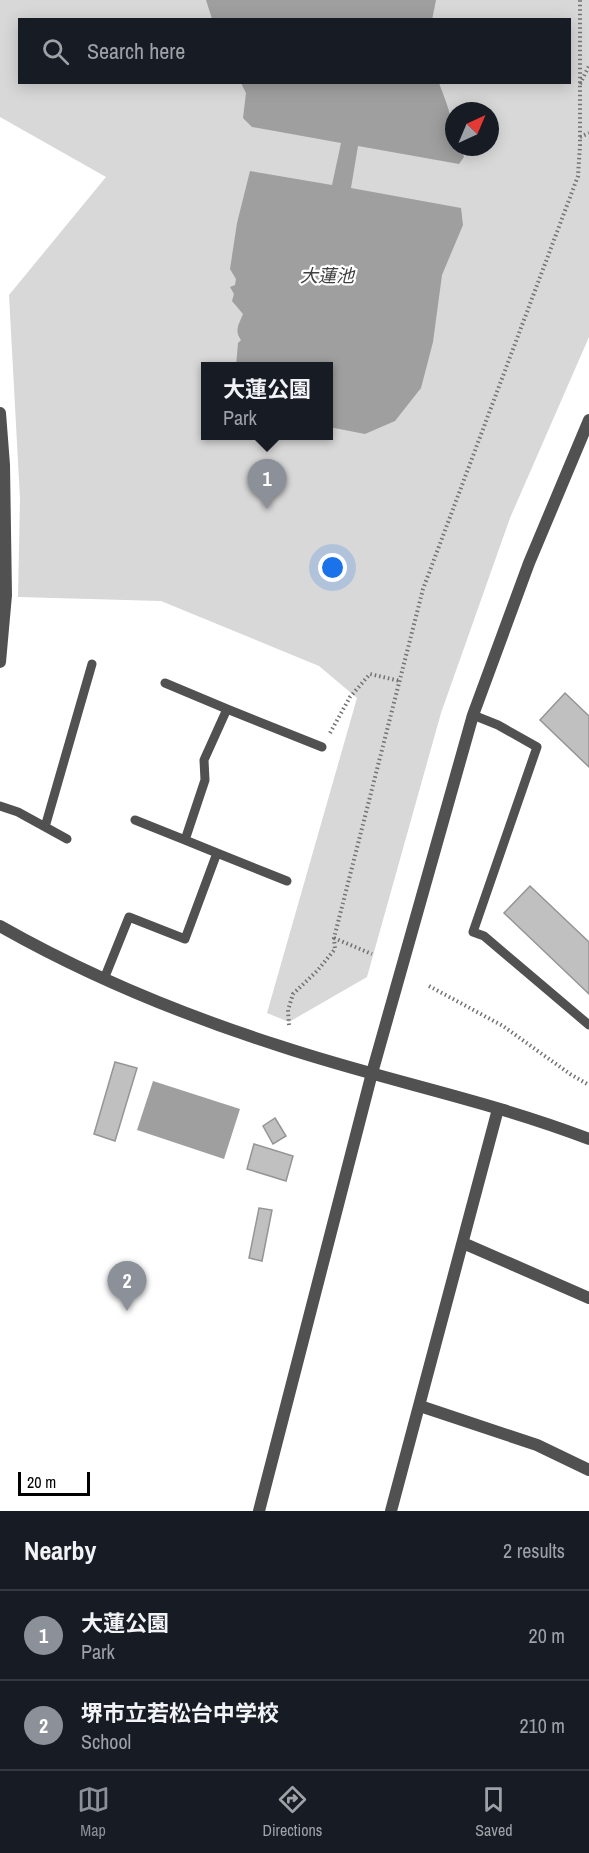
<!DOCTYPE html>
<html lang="en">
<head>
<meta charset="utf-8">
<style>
  :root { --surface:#171b24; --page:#242831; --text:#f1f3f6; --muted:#9ea1a6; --line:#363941; --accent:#8c9099 }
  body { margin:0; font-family:"Archivo Narrow","Noto Sans JP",sans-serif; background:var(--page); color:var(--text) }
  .compass { position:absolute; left:445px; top:102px; width:54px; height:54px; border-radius:50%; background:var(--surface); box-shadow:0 3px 15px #0003; rotate:44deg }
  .scale { position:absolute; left:18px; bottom:15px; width:72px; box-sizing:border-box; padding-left:6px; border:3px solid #000; border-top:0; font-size:16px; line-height:21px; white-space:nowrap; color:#000; -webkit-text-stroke:4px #fff; paint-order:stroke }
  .you { position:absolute; left:333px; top:568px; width:21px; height:21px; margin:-15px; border:4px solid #fff; border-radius:50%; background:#1a73e8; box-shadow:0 0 0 9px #1a73e833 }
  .badge { display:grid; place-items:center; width:39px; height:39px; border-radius:50%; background:var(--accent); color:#fff; font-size:20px; font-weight:700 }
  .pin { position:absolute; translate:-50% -50px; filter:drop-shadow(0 2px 3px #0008) }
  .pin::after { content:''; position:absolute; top:32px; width:21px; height:18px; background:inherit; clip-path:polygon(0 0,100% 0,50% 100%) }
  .popup { position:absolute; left:201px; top:362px; width:132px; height:78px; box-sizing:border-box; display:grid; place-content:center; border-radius:0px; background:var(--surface); filter:drop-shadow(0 2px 4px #0005); font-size:20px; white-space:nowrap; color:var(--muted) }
  .popup b { font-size:22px; color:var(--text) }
  .popup::after { content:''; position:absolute; left:50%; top:100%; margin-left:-12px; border:12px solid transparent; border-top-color:var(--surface) }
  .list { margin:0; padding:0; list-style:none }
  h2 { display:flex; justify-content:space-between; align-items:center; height:78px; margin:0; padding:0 24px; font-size:26px }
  h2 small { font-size:20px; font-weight:400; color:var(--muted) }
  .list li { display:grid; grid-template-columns:39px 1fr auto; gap:18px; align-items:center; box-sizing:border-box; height:90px; padding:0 24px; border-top:2px solid var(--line) }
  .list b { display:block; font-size:22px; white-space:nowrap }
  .list p { margin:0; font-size:20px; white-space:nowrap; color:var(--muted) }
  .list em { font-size:20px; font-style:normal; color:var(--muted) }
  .icon { flex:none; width:33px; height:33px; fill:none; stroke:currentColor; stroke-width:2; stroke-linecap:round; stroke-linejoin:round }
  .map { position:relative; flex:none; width:589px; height:1511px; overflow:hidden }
  .search { position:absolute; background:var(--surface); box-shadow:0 3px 15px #0003; left:18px; right:18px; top:18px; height:66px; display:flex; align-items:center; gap:15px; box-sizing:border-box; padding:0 21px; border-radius:0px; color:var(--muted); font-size:22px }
  .sheet { height:258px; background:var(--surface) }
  nav { display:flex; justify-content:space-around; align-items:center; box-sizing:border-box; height:84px; border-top:2px solid var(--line); background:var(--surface); font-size:16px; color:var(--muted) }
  nav a { display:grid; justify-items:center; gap:3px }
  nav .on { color:var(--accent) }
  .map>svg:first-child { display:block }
  .green { fill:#d8d8d8; fill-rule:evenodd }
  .water { fill:#9f9f9f }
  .building { fill:#c0c0c0; stroke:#959595; stroke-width:1.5 }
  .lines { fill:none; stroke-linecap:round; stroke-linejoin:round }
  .path { stroke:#737373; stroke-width:4; stroke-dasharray:1.5 3; stroke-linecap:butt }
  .service { stroke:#515151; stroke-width:9 }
  .minor { stroke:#515151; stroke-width:12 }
  .tertiary { stroke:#515151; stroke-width:12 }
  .labels { text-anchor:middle; stroke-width:4.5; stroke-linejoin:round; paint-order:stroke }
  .water-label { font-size:18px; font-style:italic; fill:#404040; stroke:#fff }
</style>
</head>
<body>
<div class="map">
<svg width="589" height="1511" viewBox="0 0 589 1511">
  <rect width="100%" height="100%" fill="#fff"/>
  <path class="green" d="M0 0H589V337L510 518 441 713 367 977 289 1022 267 1013 357 698 319 666 161 601 18 597 20 499 9 295 106 177 0 117ZM20 20H570V82H20ZM454 111H490V147H454ZM206 366H328V436H206Z"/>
  <path class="water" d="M206 0H436L432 20 212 19Z
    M241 83H439C448 107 454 120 454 147H461L464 157 459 164 358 146 351 188 461 208 463 225 442 275 433 342 421 388 395 421 365 434 329 427 328 366H236L238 343 241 340C234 331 239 324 243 314L232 301 234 294 230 287 235 285 236 279 230 269 237 223 250 171 332 185 341 143 252 127 243 118 246 93Z
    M153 1081 240 1109 224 1159 137 1130Z"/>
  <path class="building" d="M565 693 589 716V767L540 720Z
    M530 886 589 942V994L504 913Z
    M115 1062 137 1068 115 1141 94 1134Z
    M275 1118 286 1136 273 1144 263 1126Z
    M254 1144 293 1156 286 1181 247 1169Z
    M259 1208 272 1210 262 1261 249 1258Z"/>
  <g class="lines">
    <path class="path" d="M580 84 589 66
      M580 137 589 133
      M330 733 350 697 370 674 400 681
      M334 938 372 954
      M429 986 503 1026 570 1074 589 1085
      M289 1025 288 1010 293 994 317 971 335 949 334 938 423 589 578 176 580 145V0"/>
    <path class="service" d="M165 683 227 709
      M473 715 498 725 537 747 473 932 484 936 589 1025
      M0 806 18 812 67 839
      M135 820 185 840
      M45 827 92 664
      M217 853 287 881
      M104 979 129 917 185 939 217 853 185 840 205 780 204 760 227 709 322 747"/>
    <path class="minor" d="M463 1243 589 1298
      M420 1406 537 1445 589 1470
      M391 1511 498 1109"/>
    <path class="tertiary" d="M0 413 4 465 6 595 0 662
      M0 926C88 976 183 1015 280 1046 382 1080 488 1100 589 1139
      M259 1511 372 1073 473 715 529 563 589 420"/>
  </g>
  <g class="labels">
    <g class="water-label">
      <text x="327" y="282">大蓮池</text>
    </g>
  </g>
</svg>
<svg class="compass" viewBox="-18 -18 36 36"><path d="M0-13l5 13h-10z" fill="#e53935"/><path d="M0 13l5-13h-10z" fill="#9ea1a6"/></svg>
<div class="scale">20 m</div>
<div class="you"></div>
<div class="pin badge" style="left:267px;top:509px">1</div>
<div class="popup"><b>大蓮公園</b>Park</div>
<div class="pin badge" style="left:127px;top:1311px">2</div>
<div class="search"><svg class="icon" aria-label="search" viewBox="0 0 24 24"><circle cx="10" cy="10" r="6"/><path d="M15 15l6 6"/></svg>Search here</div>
</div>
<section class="sheet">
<h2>Nearby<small>2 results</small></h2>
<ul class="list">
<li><span class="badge">1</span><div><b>大蓮公園</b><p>Park</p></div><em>20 m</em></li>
<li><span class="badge">2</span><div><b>堺市立若松台中学校</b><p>School</p></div><em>210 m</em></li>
</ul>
</section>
<nav>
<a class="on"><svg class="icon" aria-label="map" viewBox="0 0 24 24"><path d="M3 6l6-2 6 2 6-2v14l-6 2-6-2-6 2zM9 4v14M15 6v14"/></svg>Map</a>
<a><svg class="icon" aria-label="directions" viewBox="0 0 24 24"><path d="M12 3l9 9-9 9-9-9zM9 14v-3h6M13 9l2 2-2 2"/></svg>Directions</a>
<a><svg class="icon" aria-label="saved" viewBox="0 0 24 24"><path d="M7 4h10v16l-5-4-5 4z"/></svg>Saved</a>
</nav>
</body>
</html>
